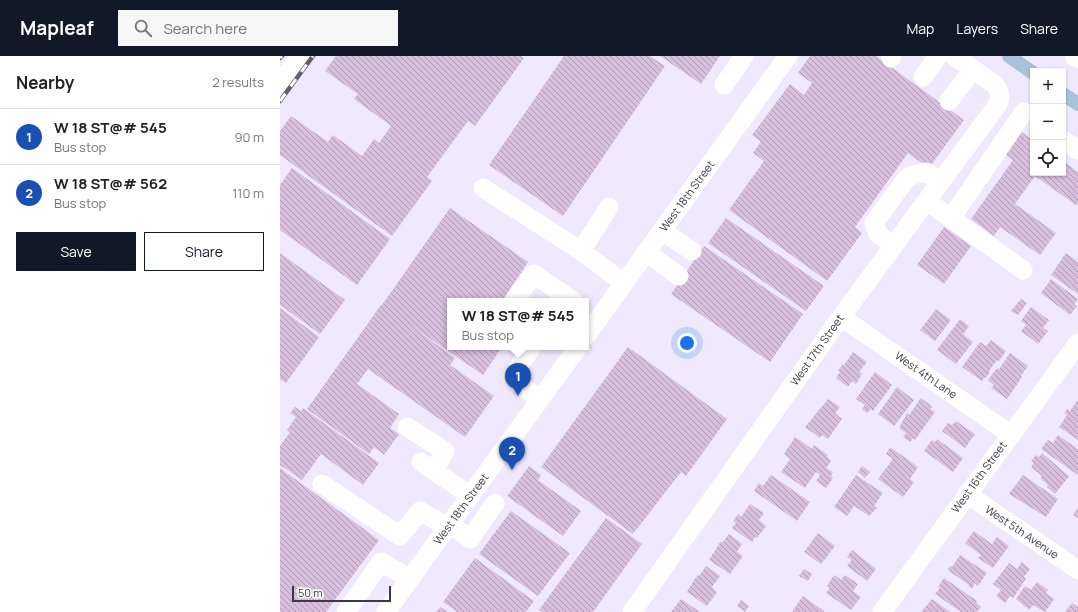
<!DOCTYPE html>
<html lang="en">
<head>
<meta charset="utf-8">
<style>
  :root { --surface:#fff; --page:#f6f6f6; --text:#222; --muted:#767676; --line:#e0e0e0; --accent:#111827 }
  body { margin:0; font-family:Manrope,sans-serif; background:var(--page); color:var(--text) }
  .controls { position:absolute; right:12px; top:12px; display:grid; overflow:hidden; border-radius:0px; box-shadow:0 1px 3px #0004 }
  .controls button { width:36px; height:36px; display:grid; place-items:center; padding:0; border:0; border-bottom:1px solid var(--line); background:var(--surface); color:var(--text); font:20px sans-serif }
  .scale { position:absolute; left:12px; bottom:10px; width:99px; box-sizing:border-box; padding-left:4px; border:2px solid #3c3845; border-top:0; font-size:11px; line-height:14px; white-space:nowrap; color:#3c3845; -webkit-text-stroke:3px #fff; paint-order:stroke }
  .you { position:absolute; left:407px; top:287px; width:14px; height:14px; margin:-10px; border:3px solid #fff; border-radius:50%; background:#1a73e8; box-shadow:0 0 0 6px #1a73e833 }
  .badge { display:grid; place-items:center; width:26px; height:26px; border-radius:50%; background:var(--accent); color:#fff; font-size:13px; font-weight:700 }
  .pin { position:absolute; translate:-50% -33px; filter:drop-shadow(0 1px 2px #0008) }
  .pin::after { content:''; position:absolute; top:21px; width:14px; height:12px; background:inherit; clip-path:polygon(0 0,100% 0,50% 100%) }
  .popup { position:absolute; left:167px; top:242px; width:142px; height:52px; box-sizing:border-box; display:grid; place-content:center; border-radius:0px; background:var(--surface); filter:drop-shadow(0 1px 3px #0005); font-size:13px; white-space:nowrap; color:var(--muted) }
  .popup b { font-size:15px; color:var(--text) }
  .popup::after { content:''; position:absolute; left:50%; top:100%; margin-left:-8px; border:8px solid transparent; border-top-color:var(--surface) }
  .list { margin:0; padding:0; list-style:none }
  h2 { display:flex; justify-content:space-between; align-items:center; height:52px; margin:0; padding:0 16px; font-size:17px }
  h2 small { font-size:13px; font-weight:400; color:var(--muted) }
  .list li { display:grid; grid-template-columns:26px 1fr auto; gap:12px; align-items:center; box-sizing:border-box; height:56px; padding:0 16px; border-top:1px solid var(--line) }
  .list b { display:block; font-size:15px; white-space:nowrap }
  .list p { margin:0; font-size:13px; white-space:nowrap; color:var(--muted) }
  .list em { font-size:13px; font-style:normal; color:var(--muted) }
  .actions { display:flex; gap:8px; padding:12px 16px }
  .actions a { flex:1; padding:9px 0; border:1px solid var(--accent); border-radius:0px; text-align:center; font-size:14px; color:var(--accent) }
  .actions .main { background:var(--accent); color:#fff }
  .icon { flex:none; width:22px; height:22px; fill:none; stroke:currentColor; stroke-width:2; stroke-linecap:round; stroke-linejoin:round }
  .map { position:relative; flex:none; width:798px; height:556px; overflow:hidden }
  header { display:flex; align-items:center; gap:24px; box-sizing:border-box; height:56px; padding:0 20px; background:var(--accent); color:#fff }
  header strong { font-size:19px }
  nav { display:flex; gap:22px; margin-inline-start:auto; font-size:14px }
  .search { width:280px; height:36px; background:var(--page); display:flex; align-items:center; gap:10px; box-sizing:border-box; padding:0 14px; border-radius:0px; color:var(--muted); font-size:15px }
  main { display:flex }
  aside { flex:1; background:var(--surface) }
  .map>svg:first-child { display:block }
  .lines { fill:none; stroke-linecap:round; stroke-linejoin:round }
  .canal { stroke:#a9c1d9; stroke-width:14 }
  .building { fill:url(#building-back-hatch) }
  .minor { stroke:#fff; stroke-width:19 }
  .major { stroke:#fff; stroke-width:22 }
  .rail-casing { stroke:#625e6c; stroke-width:4.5 }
  .rail { stroke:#fff; stroke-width:3; stroke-dasharray:9; stroke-linecap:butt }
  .labels { text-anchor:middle; stroke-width:3; stroke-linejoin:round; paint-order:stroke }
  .street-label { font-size:11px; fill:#3c3845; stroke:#fff }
</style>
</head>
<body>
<header>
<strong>Mapleaf</strong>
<div class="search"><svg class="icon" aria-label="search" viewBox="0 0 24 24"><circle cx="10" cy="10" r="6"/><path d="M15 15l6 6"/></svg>Search here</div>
<nav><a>Map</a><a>Layers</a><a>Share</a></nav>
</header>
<main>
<aside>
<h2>Nearby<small>2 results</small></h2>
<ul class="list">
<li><span class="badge" style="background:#1a4fb4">1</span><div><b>W 18 ST@# 545</b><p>Bus stop</p></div><em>90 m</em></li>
<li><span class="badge" style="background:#1a4fb4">2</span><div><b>W 18 ST@# 562</b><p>Bus stop</p></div><em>110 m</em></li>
</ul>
<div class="actions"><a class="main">Save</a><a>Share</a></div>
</aside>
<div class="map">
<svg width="798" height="556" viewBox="0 0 798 556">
  <defs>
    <pattern id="building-back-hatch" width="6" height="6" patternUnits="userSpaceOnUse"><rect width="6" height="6" fill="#d8bfdd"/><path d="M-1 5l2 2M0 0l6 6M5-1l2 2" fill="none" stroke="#b09cb5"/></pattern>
  </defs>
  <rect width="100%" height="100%" fill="#f0e9fe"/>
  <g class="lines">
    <path class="canal" d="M729 0 753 17
      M783 38 798 48"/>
  </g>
  <path class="building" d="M56 0H241L244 2 195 70 188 65 147 121 152 125 112 180 0 99V75L11 60 48 86 53 79 82 100 94 83 99 87 111 70 74 43 78 38 45 15Z
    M284 0H370L385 10 283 160 209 109Z
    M380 0H440L421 28Z
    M530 0H596L684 64 649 112 628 97 575 171 582 177 547 225 449 154 484 105 473 97 481 86 472 79 510 28 524 39 532 27 518 17Z
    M736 72 753 84V117H783V105L798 116V147L796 149 755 120 735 148 776 177 760 199 720 171 714 180 691 163 733 104 720 95Z
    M12 112 110 183 77 229 0 174V129Z
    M170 152 248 206 222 245H170V291H222L203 319 130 269 175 302 170 309 214 340 185 381 88 313 77 328 119 358 110 372 119 378 104 399 94 391 89 398 27 353 101 249H102Z
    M446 162 544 230 526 255 428 187Z
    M664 171 691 190 664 228 637 209Z
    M424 190 523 258 490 306 391 238Z
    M0 197 65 244 40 278 0 249Z
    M786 197 798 206V238L771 219Z
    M771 223 798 243 794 248 797 250 790 259 761 237Z
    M741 243 747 247 738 259 731 255Z
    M751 251 769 264 763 272 768 275 758 288 741 275 746 269 741 265Z
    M0 252 39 281 6 327 0 323Z
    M656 253 671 264 655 285 640 274Z
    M680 263 689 270 683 278 693 286 676 308 657 294Z
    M711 284 726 295 719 305 717 304 709 315 710 316 706 322 705 321 702 325 682 311 700 286 706 290Z
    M348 291 447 363 406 420 401 416 353 478 261 411Z
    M573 296 587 306 579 316 582 318 576 328 572 325 568 331 556 322 560 316 558 315 563 308 564 309Z
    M730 297 748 310 741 320 742 321 727 343 711 332 714 329 708 324 717 312 719 313Z
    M595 316 612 329 593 355 591 353 587 357 582 353 585 349 576 343Z
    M617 331 634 344 614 370 598 358Z
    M641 342 650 349 652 351 650 353 655 356 635 384 633 382 630 386 623 381 626 377 619 372 627 357 629 359Z
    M548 343 560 351 555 357 562 363 548 383 542 379 540 382 525 371Z
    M798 344V384L779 371 787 359 785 357 787 353 790 355Z
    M15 351 21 355 23 352 99 407 83 429 41 398 22 424 0 409V390L10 376 7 374 16 361 10 357Z
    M676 365 695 378 685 392 662 375 668 367 672 369Z
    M778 379 798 393V419L761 393 768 384 773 387Z
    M515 381 532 393 534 389 548 399 547 400 551 405 546 412 553 416 551 420 553 422 546 432 536 425 540 419 536 416 525 432 501 416 510 403 504 398Z
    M657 383 683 402 673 416 644 395 652 384 655 386Z
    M610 391 638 411 630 423 634 426 623 441 598 423 613 403 606 398Z
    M762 397 789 420 775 438 767 431 768 429 760 422 762 420 751 411 754 407 751 405 756 399 759 401Z
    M249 410 261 419 258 424 301 455 283 480 227 440Z
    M582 410 590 416 585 422 578 416Z
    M0 412 99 484 46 556H0Z
    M491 419 530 446 517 465 474 435 479 427 483 430Z
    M576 419 603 437 594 450 597 452 589 460 574 450 567 460 554 451Z
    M743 419 778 443 766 461 729 438Z
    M470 448 484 457 479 464 486 470 477 482 475 481 472 486 452 472 456 467 453 465 458 458 461 461Z
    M798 452V462L793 459Z
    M231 455 290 497 258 540 199 498Z
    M326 462 362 488 313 556H263L259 554Z
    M694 475 712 488 717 481 729 490 713 512 698 502 701 499 685 487Z
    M538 477 555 490 541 508 524 496Z
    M449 478 462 488 457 496 463 500 450 518 429 504 441 485 442 487Z
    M572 494 596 513 587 525 567 510 572 504 567 501Z
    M680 499 707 517 698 530 695 527 692 533 688 530 689 529 669 515 670 514 668 513 670 510 672 511Z
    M195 502 254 545 246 556H177L163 546Z
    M742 506 750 513 744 521 746 523 733 542 730 540 725 547 716 540 721 534 713 528 729 507 737 513Z
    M426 510 440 520 432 531 437 536 427 550 407 536 414 524 418 519 419 520Z
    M524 513 532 518 528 525 519 520Z
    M554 519 561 524 565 519 578 528 573 535 581 541 571 554 546 537 550 532 547 530Z
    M664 522 697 545 696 547 701 551 697 556H681L655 538 660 532 658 531Z
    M757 526 768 534 766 537 774 543 765 556 753 549 749 554 736 543 745 530 751 534Z
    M523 540 545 556H512Z
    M401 543 420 556H391Z
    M652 543 670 556H641Z
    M461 544 469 550 465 556 457 550Z
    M792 547 798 551V556H785Z
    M160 551 168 556H156Z"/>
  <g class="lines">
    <path class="minor" d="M611 2 612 0
      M643 21 658 0
      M0 27 20 0
      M444 29 464 0
      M669 45 693 13
      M783 84 798 94
      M203 132 301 195 344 227
      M647 145 743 214
      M671 162 744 56
      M382 175 412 195
      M614 190 598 178 594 167 626 123 632 119 646 116 661 126
      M301 195 329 151
      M366 196 399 220
      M234 245 254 218 293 245
      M561 261 730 378
      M306 280 508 0
      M252 291 231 322 260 343
      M127 371 165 395 154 415
      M141 406 191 440
      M42 428 120 480 140 455 168 471
      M687 438 798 514
      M170 468 190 483 215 447
      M66 556 101 506 130 523
      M106 556 298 291
      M352 556 561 261 718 48C721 39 720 35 714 28L674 0
      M602 556 798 287"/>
    <path class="major" d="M796 0 798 1"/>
    <defs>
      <path id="rail" d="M0 2 2 0
        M0 45 33 0"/>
    </defs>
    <use href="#rail" class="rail-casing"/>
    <use href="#rail" class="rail"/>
  </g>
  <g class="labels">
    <g class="street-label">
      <text transform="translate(407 140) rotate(-54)" y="4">West 18th Street</text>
      <text transform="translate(537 294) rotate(-55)" y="4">West 17th Street</text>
      <text transform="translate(646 319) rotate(35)" y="4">West 4th Lane</text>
      <text transform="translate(699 421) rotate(-54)" y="4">West 16th Street</text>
      <text transform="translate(181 453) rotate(-54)" y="4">West 18th Street</text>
      <text transform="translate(742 476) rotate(34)" y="4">West 5th Avenue</text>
    </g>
  </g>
</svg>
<div class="controls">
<button>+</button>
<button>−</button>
<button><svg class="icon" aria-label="locate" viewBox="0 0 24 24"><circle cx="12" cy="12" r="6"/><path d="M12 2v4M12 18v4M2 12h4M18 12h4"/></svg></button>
</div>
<div class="scale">50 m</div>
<div class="you"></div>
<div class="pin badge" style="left:238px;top:340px;background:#1a4fb4">1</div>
<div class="popup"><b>W 18 ST@# 545</b>Bus stop</div>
<div class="pin badge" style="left:232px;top:414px;background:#1a4fb4">2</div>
</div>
</main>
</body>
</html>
